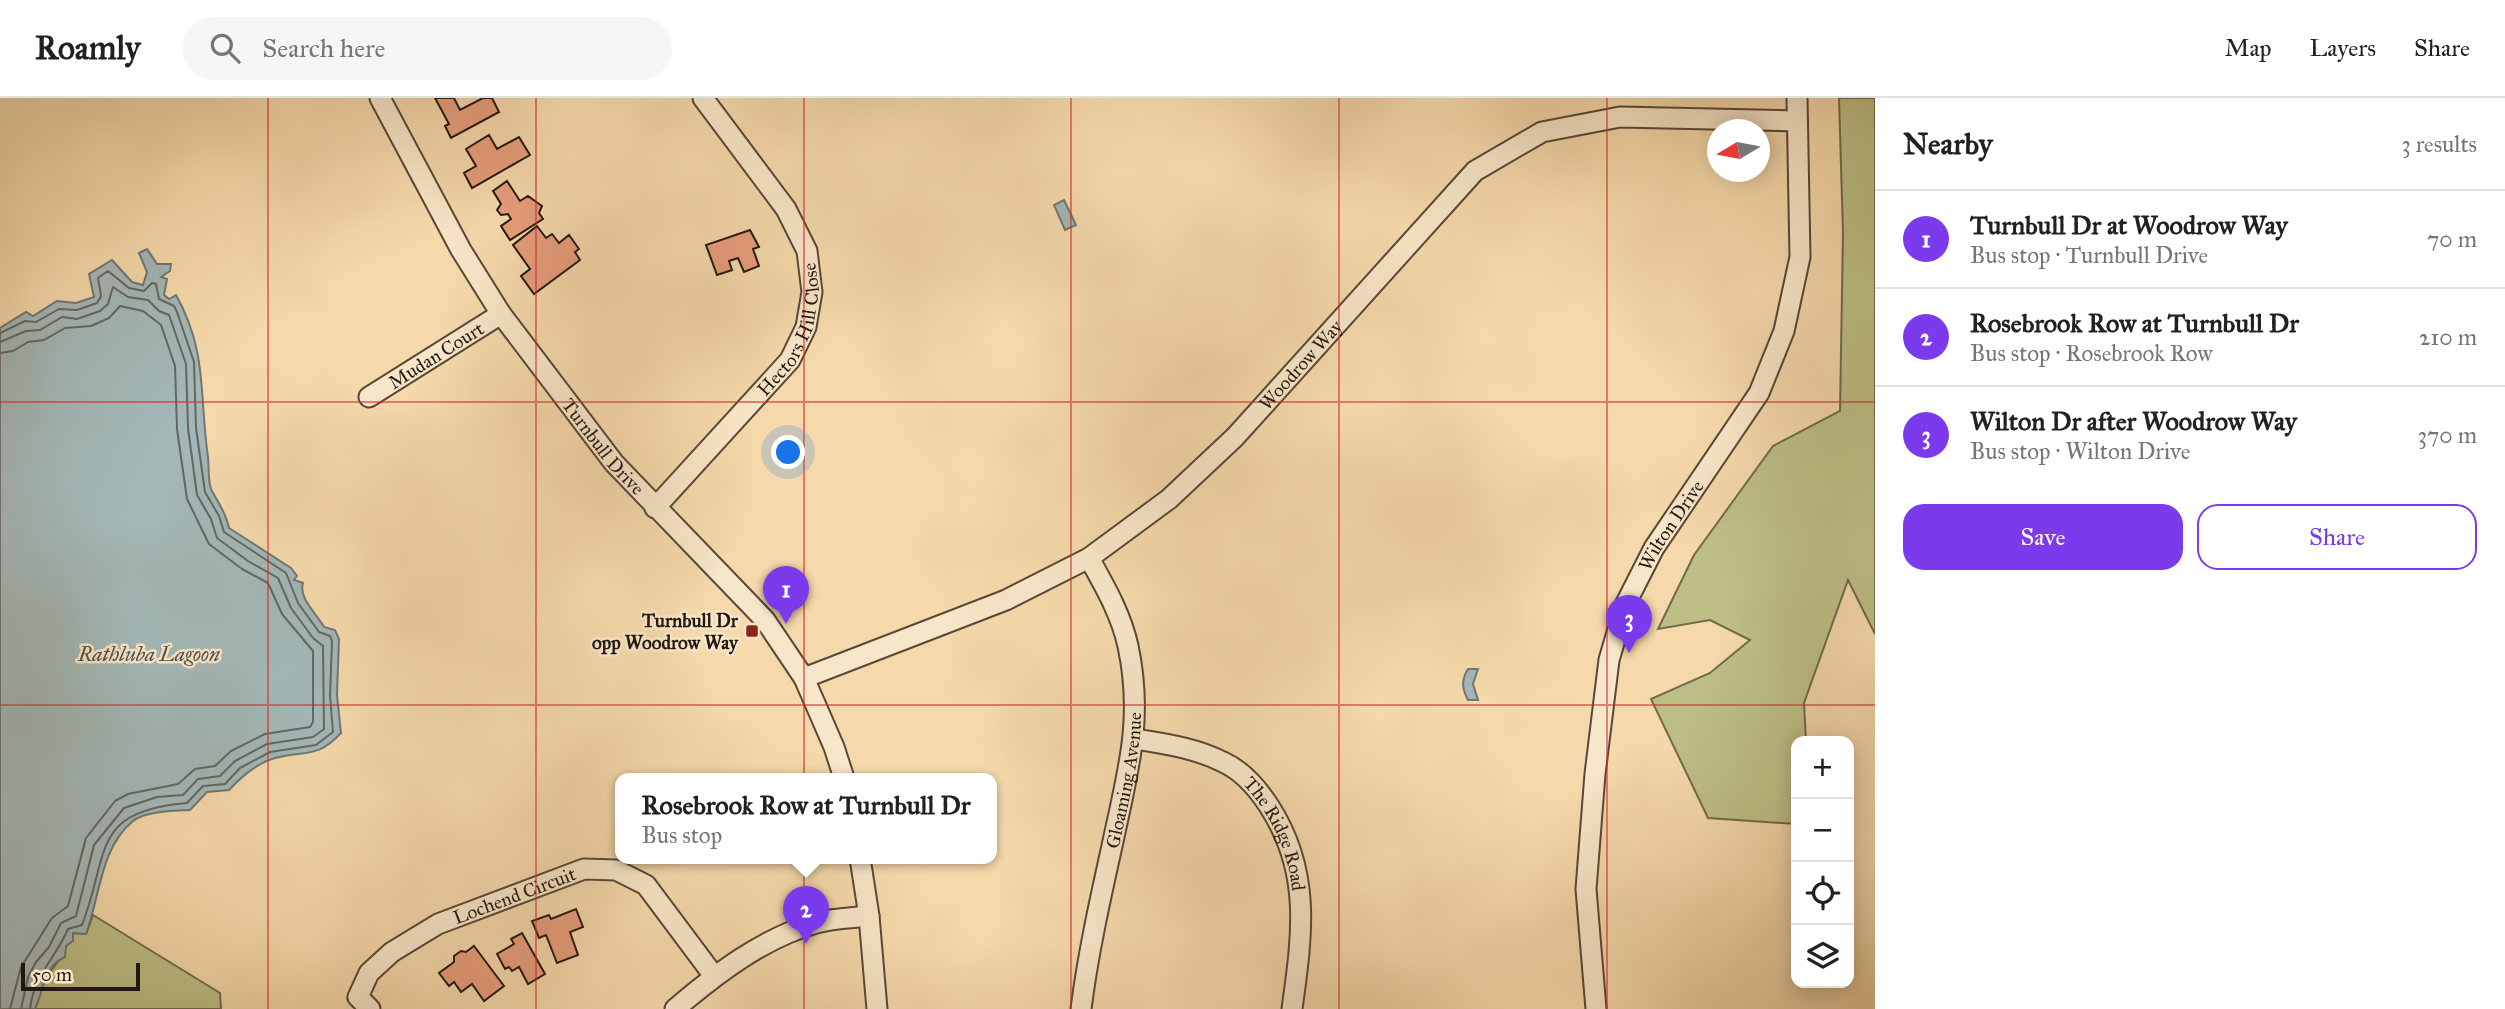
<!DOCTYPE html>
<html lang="en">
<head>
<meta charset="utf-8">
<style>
  :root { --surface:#fff; --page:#f6f6f6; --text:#202124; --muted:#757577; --line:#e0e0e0; --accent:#7c3aed }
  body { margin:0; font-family:"IM FELL Great Primer",serif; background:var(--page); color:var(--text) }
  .controls { position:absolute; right:21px; bottom:21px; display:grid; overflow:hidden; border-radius:14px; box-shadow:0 4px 18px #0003 }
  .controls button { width:63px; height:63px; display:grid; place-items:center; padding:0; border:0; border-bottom:2px solid var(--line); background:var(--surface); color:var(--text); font:35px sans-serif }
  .compass { position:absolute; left:1707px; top:21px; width:63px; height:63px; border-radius:50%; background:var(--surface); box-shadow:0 4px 18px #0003; rotate:260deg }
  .scale { position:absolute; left:21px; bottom:18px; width:119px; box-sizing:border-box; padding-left:7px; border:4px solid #231711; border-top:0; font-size:19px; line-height:24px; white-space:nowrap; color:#231711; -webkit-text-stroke:5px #f8e6c8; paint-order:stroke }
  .you { position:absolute; left:789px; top:355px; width:24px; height:24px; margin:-18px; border:5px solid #fff; border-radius:50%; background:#1a73e8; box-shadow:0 0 0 10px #1a73e833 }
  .badge { display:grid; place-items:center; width:46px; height:46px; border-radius:50%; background:var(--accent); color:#fff; font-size:23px; font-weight:700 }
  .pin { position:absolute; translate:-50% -58px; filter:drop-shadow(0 2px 4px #0008) }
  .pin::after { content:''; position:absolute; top:37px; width:24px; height:21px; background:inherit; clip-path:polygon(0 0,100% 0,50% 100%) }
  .popup { position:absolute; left:615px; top:675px; width:382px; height:91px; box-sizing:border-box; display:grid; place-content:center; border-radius:14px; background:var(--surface); filter:drop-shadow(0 2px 5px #0005); font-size:23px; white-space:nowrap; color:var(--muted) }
  .popup b { font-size:26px; color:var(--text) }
  .popup::after { content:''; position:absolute; left:50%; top:100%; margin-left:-14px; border:14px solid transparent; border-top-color:var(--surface) }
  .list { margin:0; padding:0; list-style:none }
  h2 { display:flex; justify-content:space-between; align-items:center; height:91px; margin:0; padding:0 28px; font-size:30px }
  h2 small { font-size:23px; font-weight:400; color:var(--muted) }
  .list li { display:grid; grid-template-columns:46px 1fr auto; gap:21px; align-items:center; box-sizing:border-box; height:98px; padding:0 28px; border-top:2px solid var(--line) }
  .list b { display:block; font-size:26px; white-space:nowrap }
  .list p { margin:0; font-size:23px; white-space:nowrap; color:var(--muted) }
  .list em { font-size:23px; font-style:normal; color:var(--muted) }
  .actions { display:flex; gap:14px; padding:21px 28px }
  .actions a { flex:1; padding:16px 0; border:2px solid var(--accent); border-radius:21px; text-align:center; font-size:24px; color:var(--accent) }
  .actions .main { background:var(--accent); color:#fff }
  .icon { flex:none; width:38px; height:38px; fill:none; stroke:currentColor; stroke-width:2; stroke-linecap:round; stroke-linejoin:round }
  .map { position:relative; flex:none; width:1875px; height:911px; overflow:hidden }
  header { display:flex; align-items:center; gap:42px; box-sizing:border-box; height:98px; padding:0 35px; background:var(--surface); border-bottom:2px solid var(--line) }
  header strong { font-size:33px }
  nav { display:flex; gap:38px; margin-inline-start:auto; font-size:24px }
  .search { width:490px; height:63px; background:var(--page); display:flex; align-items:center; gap:18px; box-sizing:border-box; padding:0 24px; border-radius:38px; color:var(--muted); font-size:26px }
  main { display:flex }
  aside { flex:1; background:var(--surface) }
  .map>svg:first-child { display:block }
  .green { fill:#bebf87; stroke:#706b4c; stroke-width:2 }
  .water { fill:#a3b7b6; stroke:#707774; stroke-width:2 }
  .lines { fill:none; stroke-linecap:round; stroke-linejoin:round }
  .shore { stroke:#636764; stroke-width:2 }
  .building { fill:#e79d7c; stroke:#231711; stroke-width:2 }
  .street-casing { stroke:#584838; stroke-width:23 }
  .street { stroke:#f8e6c8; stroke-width:19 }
  .grid { fill:none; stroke:#d62828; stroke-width:2; stroke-opacity:0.55 }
  .poi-dot { fill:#8f2418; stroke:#f8e6c8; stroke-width:2.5 }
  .labels { text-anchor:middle; stroke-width:5; stroke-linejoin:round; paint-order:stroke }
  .street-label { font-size:19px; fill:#231711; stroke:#f8e6c8 }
  .poi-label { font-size:19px; font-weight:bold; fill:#231711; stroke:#f8e6c8; text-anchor:end }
  .water-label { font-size:21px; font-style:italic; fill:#504f4b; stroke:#f8e6c8 }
</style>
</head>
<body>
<header>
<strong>Roamly</strong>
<div class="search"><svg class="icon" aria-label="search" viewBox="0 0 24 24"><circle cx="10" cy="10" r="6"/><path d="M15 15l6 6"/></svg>Search here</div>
<nav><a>Map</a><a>Layers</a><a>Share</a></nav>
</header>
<main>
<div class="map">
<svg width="1875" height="911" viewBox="0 0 1875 911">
  <rect width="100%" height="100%" fill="#f5d9ab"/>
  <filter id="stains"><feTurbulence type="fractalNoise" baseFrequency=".00286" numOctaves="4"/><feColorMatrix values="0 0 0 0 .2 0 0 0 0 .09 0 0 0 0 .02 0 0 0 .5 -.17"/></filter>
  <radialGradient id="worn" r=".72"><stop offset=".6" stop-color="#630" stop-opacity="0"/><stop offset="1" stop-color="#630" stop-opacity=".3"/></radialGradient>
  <path class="green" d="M1839 0H1875V536L1848 482 1804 605 1806 643H1796V726L1708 720 1651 601 1710 575 1750 542 1710 522 1658 531 1694 457 1773 348 1840 313 1843 135Z
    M93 817 220 895 221 911H35L43 883 60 861 73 835 86 836Z"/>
  <path class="water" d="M1064 102 1076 127 1065 132 1054 107Z
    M147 151 157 166H171L170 173 161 179 167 181 164 197 169 201 176 197C208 254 199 298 208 359 209 368 208 383 211 391 218 405 226 414 229 430L291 470 297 478 294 482 303 485C298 500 317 516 324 529L335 532 339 541 337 597 341 635C317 661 305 652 275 660 257 665 241 679 229 692L207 694 190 712C174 713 145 713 133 723 100 750 100 799 86 836L73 835V843L66 848 65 859C43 869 44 892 35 911H0V230L26 214 33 218 57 203 76 205 94 199 89 176 112 162 132 184 143 187 147 174 139 155Z
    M1468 571H1478L1473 586 1478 602H1468C1462 591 1461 582 1468 571Z"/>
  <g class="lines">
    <path class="shore" d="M0 235 25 223 36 224 59 211 77 212 97 205 101 198 98 180 108 173 129 190 144 193 152 185 156 186 159 201 174 208 177 214 194 264 196 330 205 394 219 418 224 434 286 475 298 505 319 534 330 538 332 543 330 598 333 634 316 647 270 654 240 670 225 686 203 688 187 705C90 713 110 755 82 827L68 831C56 860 34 876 30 911
      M0 244 26 233 40 232 62 219 77 221 100 213 108 206 113 189 128 199 148 202 159 213 169 217 186 266 188 330 197 397 211 421 217 440 248 463 278 480 291 510 313 540 323 548 324 631 313 639 267 646 235 663 220 678 198 681 183 697 157 699 124 710 94 747 76 818 61 825 49 849 36 864 28 879 21 911
      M0 255 13 253 28 244 44 242 65 230 91 228 109 220 120 208 143 213 161 227 175 268 177 331 187 401 209 446 242 471 268 485 282 516 313 553V624L310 629 265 636 231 653 215 668 195 671 178 686 128 696 115 703 86 740 68 808 52 820 21 869 10 911"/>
  </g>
  <path class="building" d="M435 0H454L460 12 483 0H492L499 14 451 40 445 28 449 26Z
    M489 37 497 51 519 39 530 57 472 90 464 75 476 68 466 51Z
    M507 83 520 103 528 98 542 108 539 115 543 121 510 142 501 128 511 121 508 116 501 117 497 112 501 106 493 93Z
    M537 128 546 140 552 136 559 145 569 137 579 151 575 154 580 162 534 196 521 178 530 171 513 147Z
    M750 132 759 149 753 151 759 168 744 174 738 160 729 163 732 172 717 177 706 147Z
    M576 811 583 829 570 834 578 857 557 865 546 837 539 840 532 823 549 817 551 821Z
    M522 835 545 876 528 886 519 869 512 873 509 869 505 871 497 856 514 846 511 841Z
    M474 848 504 888 484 903 472 886 461 894 454 884 449 888 439 875 454 864V858L461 853 466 854Z"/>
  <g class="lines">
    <defs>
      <g id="street">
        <path id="s1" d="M380 0 461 152 501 216 614 365 765 522 804 580 834 649 844 680"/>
        <path id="s2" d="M369 299 501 216"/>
        <path id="s3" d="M655 410 790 262 806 229 812 194 807 153 786 111 703 0"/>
        <path id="s4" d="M804 580 1006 502 1089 460 1169 401 1235 339 1475 73 1542 34 1620 19 1797 23"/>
        <path id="s5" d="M1135 641C1166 646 1195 650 1223 664 1243 673 1258 691 1269 708 1312 774 1302 838 1292 911"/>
        <path d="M860 760 869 818 877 911"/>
        <path id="s6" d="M370 911 358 899 369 875 392 854 438 826 584 771 616 772 646 787 714 878"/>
        <path d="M675 911C716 876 763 840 816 825 833 820 852 820 869 818"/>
        <path id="s7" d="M1081 911C1088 856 1100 802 1112 748 1127 676 1144 623 1128 548 1121 516 1104 487 1089 460"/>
        <path id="s8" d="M1596 911 1586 791 1595 676 1609 562 1625 507 1654 450 1759 295 1784 233 1800 159 1797 0"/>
      </g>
    </defs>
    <use href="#street" class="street-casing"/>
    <use href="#street" class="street"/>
  </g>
  <path class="grid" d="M268 0V911M536 0V911M804 0V911M1071 0V911M1339 0V911M1607 0V911M0 304H1875M0 607H1875"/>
  <rect class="poi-dot" x="745" y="526" width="14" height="14" rx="3.5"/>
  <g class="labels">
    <g class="street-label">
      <text dy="7" stroke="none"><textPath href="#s3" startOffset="229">Hectors Hill Close</textPath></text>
      <text dy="7" stroke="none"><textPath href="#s2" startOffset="79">Mudan Court</textPath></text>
      <text dy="7" stroke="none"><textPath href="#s4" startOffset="597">Woodrow Way</textPath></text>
      <text dy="7" stroke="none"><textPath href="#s1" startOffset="415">Turnbull Drive</textPath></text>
      <text dy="7" stroke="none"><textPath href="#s8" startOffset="500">Wilton Drive</textPath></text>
      <text dy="7" stroke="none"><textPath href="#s7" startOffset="233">Gloaming Avenue</textPath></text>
      <text dy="7" stroke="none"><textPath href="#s5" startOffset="184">The Ridge Road</textPath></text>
      <text dy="7" stroke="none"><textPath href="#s6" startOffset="210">Lochend Circuit</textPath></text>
    </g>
    <g class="poi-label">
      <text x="738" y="529">Turnbull Dr<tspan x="738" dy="22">opp Woodrow Way</tspan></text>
    </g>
    <g class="water-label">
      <text x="149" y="563">Rathluba Lagoon</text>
    </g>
  </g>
  <rect width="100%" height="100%" filter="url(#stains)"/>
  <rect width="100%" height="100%" fill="url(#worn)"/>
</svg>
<div class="controls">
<button>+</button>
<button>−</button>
<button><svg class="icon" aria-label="locate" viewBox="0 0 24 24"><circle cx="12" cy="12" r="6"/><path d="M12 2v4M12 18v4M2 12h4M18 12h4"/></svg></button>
<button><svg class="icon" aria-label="layers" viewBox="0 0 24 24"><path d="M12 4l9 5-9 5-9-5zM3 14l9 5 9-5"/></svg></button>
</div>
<svg class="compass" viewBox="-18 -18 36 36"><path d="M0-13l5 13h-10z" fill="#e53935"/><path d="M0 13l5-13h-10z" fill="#757577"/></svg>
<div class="scale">50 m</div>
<div class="you"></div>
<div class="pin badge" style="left:786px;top:526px">1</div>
<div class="pin badge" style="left:806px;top:846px">2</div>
<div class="popup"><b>Rosebrook Row at Turnbull Dr</b>Bus stop</div>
<div class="pin badge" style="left:1629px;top:555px">3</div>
</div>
<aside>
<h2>Nearby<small>3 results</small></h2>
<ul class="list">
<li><span class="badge">1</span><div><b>Turnbull Dr at Woodrow Way</b><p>Bus stop · Turnbull Drive</p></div><em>70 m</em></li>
<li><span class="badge">2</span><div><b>Rosebrook Row at Turnbull Dr</b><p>Bus stop · Rosebrook Row</p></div><em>210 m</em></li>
<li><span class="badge">3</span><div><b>Wilton Dr after Woodrow Way</b><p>Bus stop · Wilton Drive</p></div><em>370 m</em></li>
</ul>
<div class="actions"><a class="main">Save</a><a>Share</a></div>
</aside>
</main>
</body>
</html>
